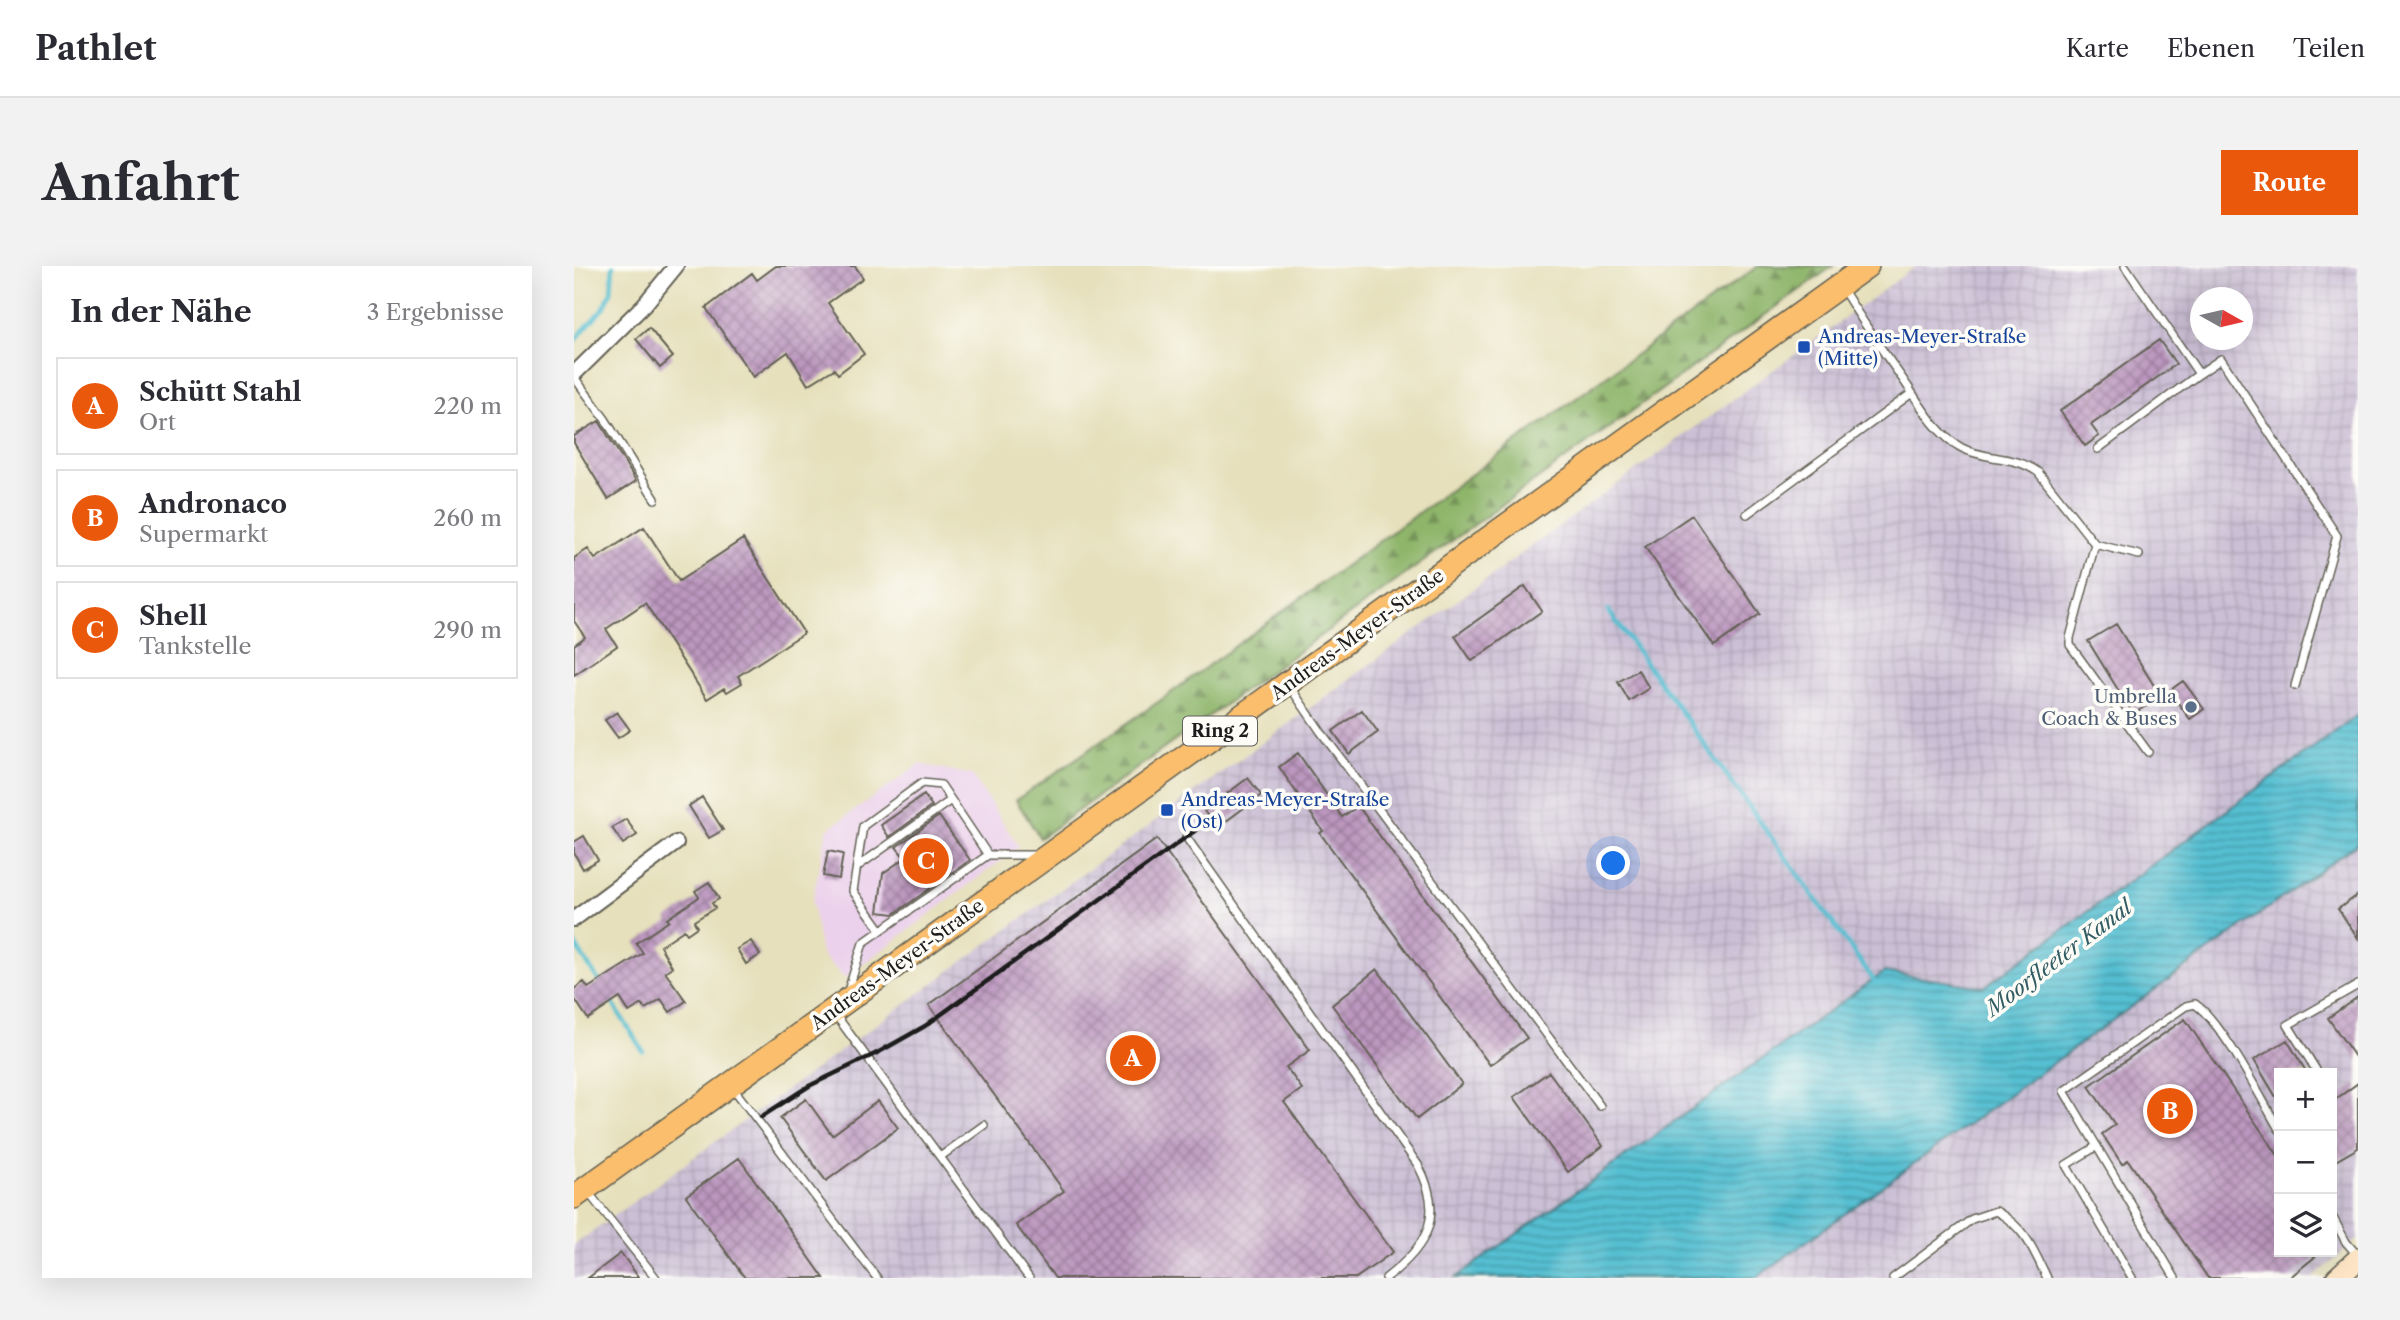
<!DOCTYPE html>
<html lang="de">
<head>
<meta charset="utf-8">
<style>
  :root { --surface:#fff; --page:#f2f2f3; --text:#2b2b33; --muted:#7c7c81; --line:#e1e1e2; --accent:#ea580c }
  body { margin:0; font-family:"Libre Caslon Text",serif; background:var(--page); color:var(--text) }
  .controls { position:absolute; right:21px; bottom:21px; display:grid; overflow:hidden; border-radius:0px; box-shadow:0 7px 28px #0002 }
  .controls button { width:63px; height:63px; display:grid; place-items:center; padding:0; border:0; border-bottom:2px solid var(--line); background:var(--surface); color:var(--text); font:35px sans-serif }
  .compass { position:absolute; left:1616px; top:21px; width:63px; height:63px; border-radius:50%; background:var(--surface); box-shadow:0 7px 28px #0002; rotate:98deg }
  .you { position:absolute; left:1040px; top:598px; width:24px; height:24px; margin:-18px; border:5px solid #fff; border-radius:50%; background:#1a73e8; box-shadow:0 0 0 10px #1a73e833 }
  .badge { display:grid; place-items:center; width:46px; height:46px; border-radius:50%; background:var(--accent); color:#fff; font-size:23px; font-weight:700 }
  .pin { position:absolute; translate:-50% -50%; border:4px solid #fff; box-shadow:0 2px 7px #0006 }
  .list { margin:0; padding:0; list-style:none }
  h2 { display:flex; justify-content:space-between; align-items:center; height:91px; margin:0; padding:0 28px; font-size:30px }
  h2 small { font-size:23px; font-weight:400; color:var(--muted) }
  .list li { display:grid; grid-template-columns:46px 1fr auto; gap:21px; align-items:center; box-sizing:border-box; height:98px; margin:0 14px 14px; padding:0 14px; border:2px solid var(--line); border-radius:0px }
  .list b { display:block; font-size:26px; white-space:nowrap }
  .list p { margin:0; font-size:23px; white-space:nowrap; color:var(--muted) }
  .list em { font-size:23px; font-style:normal; color:var(--muted) }
  .icon { flex:none; width:38px; height:38px; fill:none; stroke:currentColor; stroke-width:2; stroke-linecap:round; stroke-linejoin:round }
  .map { position:relative; flex:none; width:1784px; height:1012px; overflow:hidden; border-radius:0px }
  header { display:flex; align-items:center; gap:42px; box-sizing:border-box; height:98px; padding:0 35px; background:var(--surface); border-bottom:2px solid var(--line) }
  header strong { font-size:33px }
  nav { display:flex; gap:38px; margin-inline-start:auto; font-size:24px }
  .intro { display:flex; align-items:center; justify-content:space-between; box-sizing:border-box; height:168px; padding:0 42px }
  h1 { margin:0; font-size:49px }
  .button { padding:18px 32px; border-radius:0px; background:var(--accent); color:#fff; font-size:24px; font-weight:700 }
  main { display:flex; gap:42px; padding:0 42px }
  aside { flex:1; background:var(--surface); border-radius:0px; box-shadow:0 7px 28px #0002 }
  .map>svg:first-child { display:block }
  .built { fill:#ebd1eb }
  .industrial { fill:url(#industrial-grid); fill-rule:evenodd }
  .forest { fill:url(#forest-firs); stroke:#556844; stroke-width:2 }
  .water { fill:url(#water-rules); stroke:#386e76; stroke-width:2 }
  .lines { fill:none; stroke-linecap:round; stroke-linejoin:round }
  .stream { stroke:#55bfd1; stroke-width:4.5 }
  .building { fill:url(#building-cross-hatch) }
  .lane-casing { stroke:#636154; stroke-width:10 }
  .street-casing { stroke:#636154; stroke-width:18 }
  .secondary-casing { stroke:#636154; stroke-width:24 }
  .primary-casing { stroke:#636154; stroke-width:26 }
  .lane { stroke:#fff; stroke-width:7 }
  .street { stroke:#fff; stroke-width:14 }
  .secondary { stroke:#fde5c5; stroke-width:21 }
  .primary { stroke:#fabe6d; stroke-width:23 }
  .rail { stroke:#1c1c1c; stroke-width:4.5 }
  .transit-dot { fill:#1a4fb4; stroke:#fdfcf7; stroke-width:2.5 }
  .service-dot { fill:#5c6f8a; stroke:#fdfcf7; stroke-width:2.5 }
  .labels { text-anchor:middle; stroke-width:7; stroke-linejoin:round; paint-order:stroke }
  .shield { fill:#fdfcf7; stroke:#605f5e; stroke-width:2 }
  .shield-label { font-size:18px; font-weight:bold; fill:#1c1c1c }
  .transit-label { font-size:19px; fill:#164399; stroke:#fdfcf7; text-anchor:start }
  .street-label { font-size:19px; fill:#1c1c1c; stroke:#fdfcf7 }
  .service-label { font-size:19px; fill:#4e5e75; stroke:#fdfcf7; text-anchor:end }
  .water-label { font-size:21px; font-style:italic; fill:#335d64; stroke:#fdfcf7 }
</style>
</head>
<body>
<header>
<strong>Pathlet</strong>
<nav><a>Karte</a><a>Ebenen</a><a>Teilen</a></nav>
</header>
<div class="intro"><h1>Anfahrt</h1><a class="button">Route</a></div>
<main>
<aside>
<h2>In der Nähe<small>3 Ergebnisse</small></h2>
<ul class="list">
<li><span class="badge">A</span><div><b>Schütt Stahl</b><p>Ort</p></div><em>220 m</em></li>
<li><span class="badge">B</span><div><b>Andronaco</b><p>Supermarkt</p></div><em>260 m</em></li>
<li><span class="badge">C</span><div><b>Shell</b><p>Tankstelle</p></div><em>290 m</em></li>
</ul>
</aside>
<div class="map">
<svg width="1784" height="1012" viewBox="0 0 1784 1012">
  <defs>
    <pattern id="industrial-grid" width="8" height="8" patternUnits="userSpaceOnUse" patternTransform="scale(1.75)"><rect width="8" height="8" fill="#cbbfd5"/><path d="M0 4h8M4 0v8" fill="none" stroke="#aea4b6"/></pattern>
    <pattern id="forest-firs" width="22" height="20" patternUnits="userSpaceOnUse" patternTransform="scale(1.75)"><rect width="22" height="20" fill="#8eb56b"/><path d="M5 1l3.5 6h-7zM16 11l3.5 6h-7z" fill="#739257"/></pattern>
    <pattern id="water-rules" width="6" height="5" patternUnits="userSpaceOnUse" patternTransform="scale(1.75)"><rect width="6" height="5" fill="#55bfd1"/><path d="M0 2.5h6" fill="none" stroke="#469aa9"/></pattern>
    <pattern id="building-cross-hatch" width="8" height="8" patternUnits="userSpaceOnUse" patternTransform="scale(1.75)"><rect width="8" height="8" fill="#bc97bf"/><path d="M0 0l8 8M0 8l8-8" fill="none" stroke="#987a9a"/></pattern>
  </defs>
  <rect width="100%" height="100%" fill="#fdfcf7"/>
  <filter id="ink" filterUnits="userSpaceOnUse"><feTurbulence type="fractalNoise" baseFrequency=".0143" numOctaves="2"/><feDisplacementMap in="SourceGraphic" scale="14" xChannelSelector="R" yChannelSelector="G"/><feConvolveMatrix kernelMatrix="1 2 1 2 8 2 1 2 1" color-interpolation-filters="sRGB"/></filter>
  <filter id="wash" filterUnits="userSpaceOnUse"><feTurbulence type="fractalNoise" baseFrequency=".00686" numOctaves="4" result="noise"/><feDisplacementMap in="SourceGraphic" scale="28" xChannelSelector="R" yChannelSelector="G"/><feGaussianBlur stdDeviation="1.57" result="paint"/><feColorMatrix in="noise" values="0 0 0 0 0 0 0 0 0 0 0 0 0 0 0 0 0 1.4 0 .05"/><feComposite in="paint" operator="in"/></filter>
  <g filter="url(#wash)">
    <rect width="100%" height="100%" fill="#e6e0bc"/>
    <path class="built" d="M346 498 398 509 445 581 271 712 247 688 238 636 253 564Z"/>
    <path class="industrial" d="M1342 0H1784V449L1410 721 1310 706 881 1012H0V979ZM1626 32H1668V74H1626Z
      M1784 577V973L1739 1012H1182ZM1705 807H1758V986H1705Z"/>
    <path class="forest" d="M1184 0H1259L466 572 442 534 587 434Z"/>
    <path class="water" d="M1784 449V577L1182 1012H881L1310 706 1410 721Z"/>
    <g class="lines">
      <path class="stream" d="M0 75 31 40 37 26 39 0
        M1034 344 1299 713
        M0 677 28 720
        M36 733 69 785"/>
    </g>
    <g id="blocks">
      <path class="building" d="M202 0H281L289 12 254 37 290 88 264 108 260 103 234 119 214 86 179 111 132 42 178 7 183 14Z
        M75 62 99 91 86 102 62 73Z
        M1585 74 1602 98 1517 159 1525 170 1511 180 1486 145Z
        M25 155 62 215 34 233 0 177V170Z
        M1118 249 1186 348 1140 380 1071 281Z
        M70 261 105 315 169 273 230 367 164 410 168 417 153 426 150 422 133 433 71 337 32 363 43 380 0 409V379L11 371 0 355V292L14 283 21 293Z
        M951 320 968 345 898 395 881 370Z
        M1542 358 1587 431 1559 448 1514 375Z
        M1064 404 1075 422 1055 435 1044 416Z
        M1609 415 1630 443 1616 453 1595 425Z
        M788 444 804 466 775 488 759 465Z
        M43 446 56 464 44 472 31 454Z
        M724 487 768 551 784 540 953 772 916 799 746 567 749 565 705 501Z
        M674 512 687 529 643 562 630 545Z
        M350 529 358 540 315 571 307 559Z
        M128 531 149 564 135 572 115 540Z
        M365 550 396 594 320 648 304 646 309 607 331 592 322 581Z
        M52 553 63 569 49 578 38 562Z
        M10 570 24 594 9 603 0 587V576Z
        M583 573 736 784 712 801 728 823 710 836 819 986 782 1012H481L442 959 490 925 355 739Z
        M254 585 269 588 265 613 249 610Z
        M135 616 145 633 138 637 141 642 120 655 123 661 113 668 110 664 86 680 98 701 91 706 112 735 96 746 87 733 71 743 68 738 55 746 46 732 14 753 0 732V723L10 716 14 722 69 687 62 677 95 655 93 653 125 631 121 625Z
        M1784 629V672L1764 643Z
        M177 675 186 689 172 698 163 683Z
        M803 703 888 818 843 853 758 739Z
        M1784 731V795L1754 752Z
        M1611 753 1705 891V986H1747L1715 1012H1634L1554 894 1548 898 1528 868 1541 859 1515 820Z
        M1713 774 1733 807H1705V836L1680 794Z
        M975 806 1029 880 994 906 940 831Z
        M1784 817V882L1758 897V836Z
        M232 833 258 869 304 835 324 862 252 915 206 852Z
        M165 892 250 1012H171L112 930Z
        M47 987 65 1012H14Z"/>
    </g>
  </g>
  <g filter="url(#ink)">
    <use href="#blocks" fill-opacity="0" stroke="#636154" stroke-width="2"/>
    <g class="lines">
      <defs>
        <path id="lane" d="M1268 22C1287 53 1307 83 1328 112 1345 136 1361 168 1388 182 1413 195 1438 188 1464 206L1521 278 1565 289
          M1625 108 1647 93 1763 270 1721 420
          M0 111 31 153 81 233
          M1524 183 1625 108 1551 0
          M1173 248 1338 127
          M1521 278 1496 372V379L1574 486
          M716 421 747 466 1026 840
          M612 571 844 899C871 949 854 980 812 1012
          M283 601 377 534
          M307 664 279 625 289 560 348 517 367 519 414 589
          M274 725 289 677 414 589H462
          M261 748 455 1012
          M1744 807 1714 759 1784 719
          M159 822 303 1012
          M1523 880 1492 899 1558 1012
          M366 891 410 859
          M14 926 82 1012
          M1758 950 1772 976 1784 990
          M1319 1012 1398 953 1422 945C1451 962 1459 982 1473 1012
          M1601 1012 1490 825 1612 740 1621 738C1649 757 1686 831 1705 863"/>
        <path id="street" d="M0 108 70 39 102 0
          M0 653 102 577"/>
        <path id="secondary" d="M1763 1012 1784 993"/>
        <path id="primary" d="M0 931 1293 0"/>
      </defs>
      <use href="#lane" class="lane-casing"/>
      <use href="#street" class="street-casing"/>
      <use href="#secondary" class="secondary-casing"/>
      <use href="#primary" class="primary-casing"/>
      <use href="#lane" class="lane"/>
      <use href="#street" class="street"/>
      <use href="#secondary" class="secondary"/>
      <use href="#primary" class="primary"/>
      <path class="rail" d="M187 851 235 820 305 786 351 760 622 564"/>
    </g>
  </g>
  <g class="transit-dot">
    <rect x="1223" y="74" width="14" height="14" rx="3.5"/>
    <rect x="586" y="537" width="14" height="14" rx="3.5"/>
  </g>
  <circle class="service-dot" cx="1617" cy="441" r="7"/>
  <g class="labels">
    <rect class="shield" x="609" y="450.5" width="74" height="29" rx="5"/>
    <g class="shield-label">
      <text x="646" y="471">Ring 2</text>
    </g>
    <g class="transit-label">
      <text x="1244" y="77">Andreas-Meyer-Straße<tspan x="1244" dy="22">(Mitte)</tspan></text>
      <text x="607" y="540">Andreas-Meyer-Straße<tspan x="607" dy="22">(Ost)</tspan></text>
    </g>
    <g class="street-label">
      <text transform="translate(783 368) rotate(-36)" y="7">Andreas-Meyer-Straße</text>
      <text transform="translate(323 698) rotate(-36)" y="7">Andreas-Meyer-Straße</text>
    </g>
    <g class="service-label">
      <text x="1603" y="437">Umbrella<tspan x="1603" dy="22">Coach &amp; Buses</tspan></text>
    </g>
    <g class="water-label">
      <text transform="translate(1485 692) rotate(-37)" y="7">Moorfleeter Kanal</text>
    </g>
  </g>
</svg>
<div class="controls">
<button>+</button>
<button>−</button>
<button><svg class="icon" aria-label="layers" viewBox="0 0 24 24"><path d="M12 4l9 5-9 5-9-5zM3 14l9 5 9-5"/></svg></button>
</div>
<svg class="compass" viewBox="-18 -18 36 36"><path d="M0-13l5 13h-10z" fill="#e53935"/><path d="M0 13l5-13h-10z" fill="#7c7c81"/></svg>
<div class="you"></div>
<div class="pin badge" style="left:559px;top:792px">A</div>
<div class="pin badge" style="left:1596px;top:845px">B</div>
<div class="pin badge" style="left:352px;top:595px">C</div>
</div>
</main>
</body>
</html>
